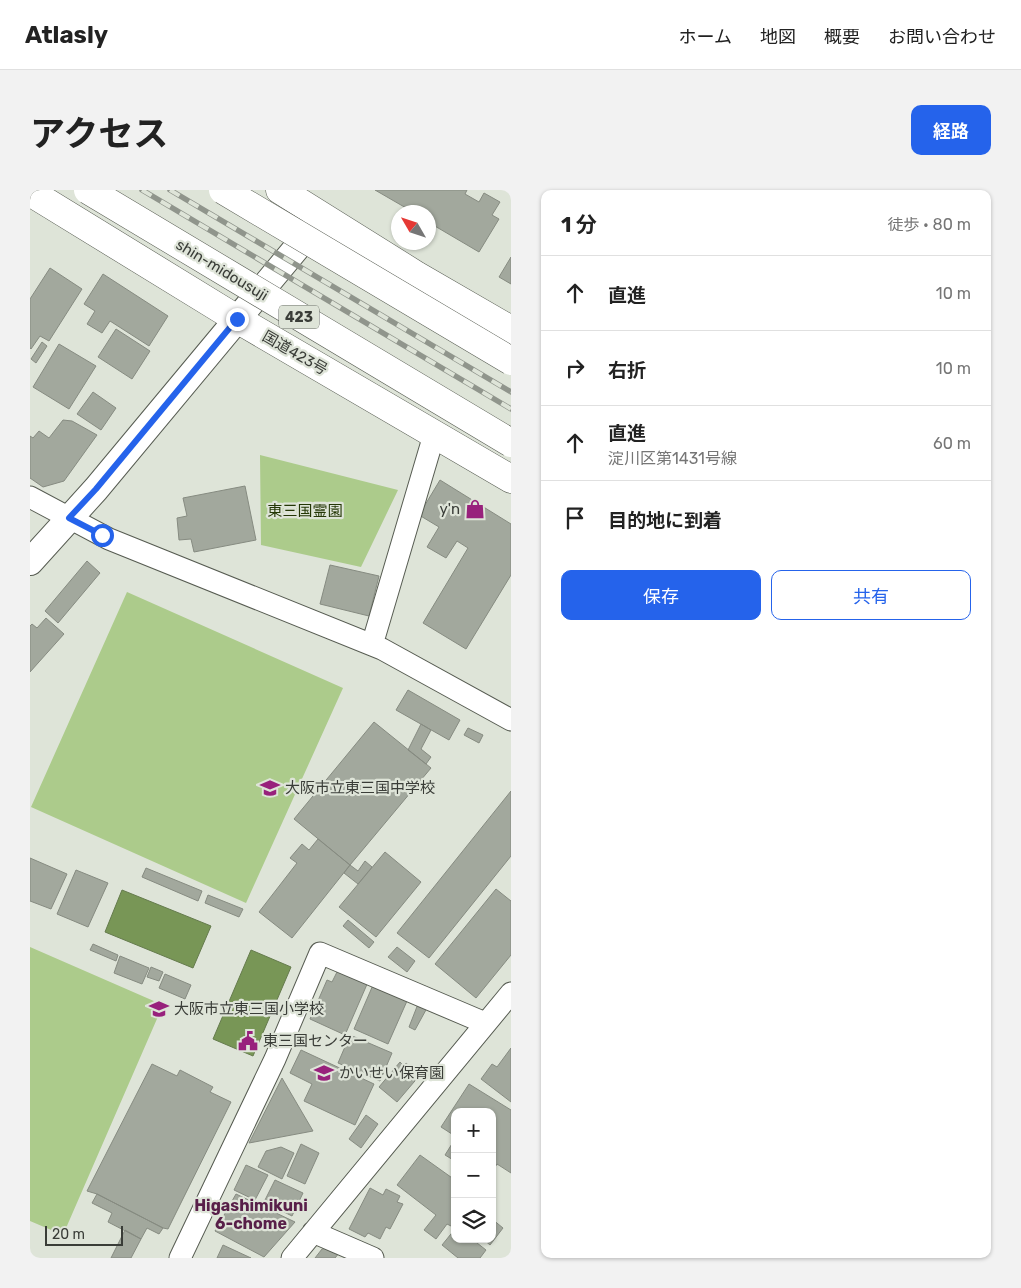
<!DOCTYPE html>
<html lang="ja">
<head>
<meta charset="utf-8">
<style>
  :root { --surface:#fff; --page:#f2f2f2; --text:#222; --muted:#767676; --line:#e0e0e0; --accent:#2563eb }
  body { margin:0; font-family:Rubik,"Noto Sans JP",sans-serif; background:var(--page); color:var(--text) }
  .controls { position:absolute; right:15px; bottom:15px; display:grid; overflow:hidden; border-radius:10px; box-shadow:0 1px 4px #0004 }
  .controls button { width:45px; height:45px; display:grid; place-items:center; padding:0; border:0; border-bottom:1px solid var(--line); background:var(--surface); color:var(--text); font:25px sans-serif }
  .compass { position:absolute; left:361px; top:15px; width:45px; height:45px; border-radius:50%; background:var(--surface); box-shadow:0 1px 4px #0004; rotate:309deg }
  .scale { position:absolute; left:15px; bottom:12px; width:78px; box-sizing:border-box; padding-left:5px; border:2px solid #3a3d38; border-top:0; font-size:14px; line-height:18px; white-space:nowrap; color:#3a3d38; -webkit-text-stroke:4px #dee4d8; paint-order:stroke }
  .stop { position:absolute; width:15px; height:15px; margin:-11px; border:4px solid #2563eb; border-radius:50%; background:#fff }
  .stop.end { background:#2563eb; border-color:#fff; box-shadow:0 1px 5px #0008 }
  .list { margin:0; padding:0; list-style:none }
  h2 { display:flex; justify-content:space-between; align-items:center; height:65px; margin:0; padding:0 20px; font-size:21px }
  h2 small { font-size:16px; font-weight:400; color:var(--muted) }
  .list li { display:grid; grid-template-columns:32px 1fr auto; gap:15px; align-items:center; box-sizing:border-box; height:75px; padding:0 20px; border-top:1px solid var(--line) }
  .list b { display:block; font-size:19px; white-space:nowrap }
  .list p { margin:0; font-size:16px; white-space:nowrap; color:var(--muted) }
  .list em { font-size:16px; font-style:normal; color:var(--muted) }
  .actions { display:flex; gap:10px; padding:15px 20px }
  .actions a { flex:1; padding:11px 0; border:1px solid var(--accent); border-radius:10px; text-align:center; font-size:18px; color:var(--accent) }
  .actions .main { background:var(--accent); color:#fff }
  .icon { flex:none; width:28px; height:28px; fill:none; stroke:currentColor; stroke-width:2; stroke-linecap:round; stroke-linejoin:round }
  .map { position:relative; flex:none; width:481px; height:1068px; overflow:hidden; border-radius:10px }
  header { display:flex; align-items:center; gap:30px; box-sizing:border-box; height:70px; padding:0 25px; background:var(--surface); border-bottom:1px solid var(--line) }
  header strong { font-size:24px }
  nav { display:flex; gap:28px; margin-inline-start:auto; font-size:18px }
  .intro { display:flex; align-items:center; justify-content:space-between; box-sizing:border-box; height:120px; padding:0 30px }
  h1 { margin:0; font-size:35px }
  .button { padding:12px 22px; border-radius:10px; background:var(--accent); color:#fff; font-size:18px; font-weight:700 }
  main { display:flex; gap:30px; padding:0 30px }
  aside { flex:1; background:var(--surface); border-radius:10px; box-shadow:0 1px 4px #0004 }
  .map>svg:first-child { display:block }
  .green { fill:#accb8b }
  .water { fill:#789656; stroke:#657b4d }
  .building { fill:#a2a89d; stroke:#868b81 }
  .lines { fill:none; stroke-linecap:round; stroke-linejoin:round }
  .minor-casing { stroke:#575c52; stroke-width:23 }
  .tertiary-casing { stroke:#575c52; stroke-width:28 }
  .trunk-casing { stroke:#575c52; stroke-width:29 }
  .minor { stroke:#fff; stroke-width:21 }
  .tertiary { stroke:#fff; stroke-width:26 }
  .trunk { stroke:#fff; stroke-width:28 }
  .rail-casing { stroke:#90958c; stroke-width:5.5 }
  .rail { stroke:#dee4d8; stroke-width:4; stroke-dasharray:11; stroke-linecap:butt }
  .trunk-bridge-casing { stroke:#575c52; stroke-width:29; stroke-linecap:butt }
  .trunk-bridge { stroke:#fff; stroke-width:28 }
  .route { stroke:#2563eb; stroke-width:6 }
  .labels { text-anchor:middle; stroke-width:4.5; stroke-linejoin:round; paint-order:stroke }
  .shield { fill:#dee4d8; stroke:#6b6f68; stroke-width:1 }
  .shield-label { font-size:14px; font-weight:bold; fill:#3a3d38 }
  .street-label { font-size:15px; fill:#3a3d38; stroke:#dee4d8 }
  .poi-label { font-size:15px; fill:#3a3d38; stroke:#dee4d8; text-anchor:start }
  .park-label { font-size:15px; fill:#243706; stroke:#dee4d8 }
  .neighbourhood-label { font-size:16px; font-weight:bold; fill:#581f49; stroke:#dee4d8 }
</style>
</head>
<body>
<header>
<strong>Atlasly</strong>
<nav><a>ホーム</a><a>地図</a><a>概要</a><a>お問い合わせ</a></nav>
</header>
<div class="intro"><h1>アクセス</h1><a class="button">経路</a></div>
<main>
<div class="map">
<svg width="481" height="1068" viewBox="0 0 481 1068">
  <rect width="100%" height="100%" fill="#dee4d8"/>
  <path class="green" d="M230 265 368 300 331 377 231 355Z
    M97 402 313 498 216 713 1 617Z
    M0 757 133 815 33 1045 0 1031Z"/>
  <path class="water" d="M92 700 181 736 163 778 75 742Z
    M221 760 261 777 223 866 183 849Z"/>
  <path class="building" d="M345 0H437L435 4 449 12 454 3 470 12 462 25 469 29 449 62 398 32V22H383Z
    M481 67V94L469 87Z
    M20 78 52 99 19 151 10 146 1 159 0 158V109Z
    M73 84 138 126 119 156 80 131 72 143 57 134 65 121 54 114Z
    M86 139 120 161 102 189 68 167Z
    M12 152 17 156 6 173 1 169Z
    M29 154 66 176 39 219 3 197Z
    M63 202 86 218 71 240 47 224Z
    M33 230 42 231 67 245 34 291 13 297 0 288V246L3 248 9 241 19 248Z
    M410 290 481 334V385L436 459 393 433 438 358 427 351 416 368 397 357 409 337 389 325Z
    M215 296 226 350 164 362 161 349 149 350 147 328 157 326 153 308Z
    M57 371 70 383 28 433 15 421Z
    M300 375 349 386 339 426 290 414Z
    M16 428 34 444 0 482V436L2 434 7 438Z
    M378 500 430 530 419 550 366 520Z
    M344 532 401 578 320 675 264 629Z
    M391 534 401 540 391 559 401 567 396 574 378 560Z
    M438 538 453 545 449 553 434 545Z
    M481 601V666L399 768 367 743Z
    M288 649 320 675 262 748 229 722 267 673 260 668 272 654 279 660Z
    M355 662 391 692 346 747 309 717Z
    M0 668 37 684 21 719 0 711Z
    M335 671 342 677 328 694 314 683 320 675 328 681Z
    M116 678 172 701 168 711 112 687Z
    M46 680 78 693 58 737 27 724Z
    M466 699 481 711V765L446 808 405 774Z
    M178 705 213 719 209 727 175 713Z
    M318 730 344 752 339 758 313 736Z
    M63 754 88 765 86 771 60 760Z
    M367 757 385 771 377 782 358 767Z
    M90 766 119 778 112 794 84 783Z
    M121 777 133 782 129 791 117 787Z
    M308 780 338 792 315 845 280 829 297 790 302 792Z
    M135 784 161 795 155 809 129 798Z
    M343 795 377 811 358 854 324 839Z
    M388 814 397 818 385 840 379 837Z
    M320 845 362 863 350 891 308 873Z
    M481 858V912L451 889 462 874 467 877Z
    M271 860 344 894 325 935 274 911 282 894 260 883Z
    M370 872 374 876 376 873 390 885 367 912 349 897Z
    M122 874 147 886 150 880 183 897 180 902 201 912 138 1039 133 1038 67 1004 57 1001Z
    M252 888 283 941 219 953Z
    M439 894 481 920V983L467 974 462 982V922H425V946L411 937Z
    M336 925 348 934 331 958 319 949Z
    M425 949V971L415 965Z
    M271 954 289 963 275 994 257 986Z
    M251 957 264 963 252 989 228 977 236 961Z
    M390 965 425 990V1031L421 1036 417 1034 406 1049 394 1040 406 1025 367 995Z
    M216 975 238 985 225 1010 204 1000Z
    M245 990 273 1003 262 1026 234 1012Z
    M340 998 353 1005 356 999 370 1006 367 1012 373 1014 360 1039 356 1037 350 1049 338 1043 335 1047 319 1039Z
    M67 1004 133 1038 129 1044 117 1038 111 1049 78 1032 82 1023 62 1013Z
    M206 1004 265 1032 234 1067 185 1041Z
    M462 1029 473 1038 460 1055 453 1049H462Z
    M425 1039V1049H442L456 1060 450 1068H428L412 1055Z
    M95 1040 111 1049 101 1068H81Z
    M193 1055 221 1068H187Z
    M302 1057 310 1062 305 1068H285L292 1059Z"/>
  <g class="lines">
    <defs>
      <path id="minor" d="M0 307 79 349 352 459 481 530
        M342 455 404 245
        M283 1042 343 1068
        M150 1068 245 869 290 763 455 833
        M262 1068 481 803"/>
      <path id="tertiary" d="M0 372 66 299 289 31"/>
      <path id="trunk" d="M250 0 386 85 481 140
        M0 2 207 129 481 289"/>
    </defs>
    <use href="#minor" class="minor-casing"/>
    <use href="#tertiary" class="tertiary-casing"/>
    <use href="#trunk" class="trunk-casing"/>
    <use href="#minor" class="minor"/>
    <use href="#tertiary" class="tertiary"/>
    <use href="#trunk" class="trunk"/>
    <defs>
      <path id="rail" d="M112 0 481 219
        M140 0 481 202"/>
    </defs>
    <use href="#rail" class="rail-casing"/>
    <use href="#rail" class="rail"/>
    <defs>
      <path id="trunk-bridge" d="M58 0 481 253
        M193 0 481 171"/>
    </defs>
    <use href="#trunk-bridge" class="trunk-bridge-casing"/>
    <use href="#trunk-bridge" class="trunk-bridge"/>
  </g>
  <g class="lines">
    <path class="route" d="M72 345 39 328 66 299 207 129"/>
  </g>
  <defs>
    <symbol id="shop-bare" viewBox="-9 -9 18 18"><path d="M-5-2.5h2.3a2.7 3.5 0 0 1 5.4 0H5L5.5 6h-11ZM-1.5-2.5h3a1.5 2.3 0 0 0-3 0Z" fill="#98217c" stroke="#dee4d8" stroke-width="2.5" paint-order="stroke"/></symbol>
    <symbol id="school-bare" viewBox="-9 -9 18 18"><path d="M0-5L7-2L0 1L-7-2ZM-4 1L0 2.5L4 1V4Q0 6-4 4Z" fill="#98217c" stroke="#dee4d8" stroke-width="2.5" paint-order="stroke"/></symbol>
    <symbol id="civic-bare" viewBox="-9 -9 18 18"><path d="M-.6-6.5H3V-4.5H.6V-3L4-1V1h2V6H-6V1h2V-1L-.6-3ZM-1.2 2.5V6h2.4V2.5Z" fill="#98217c" stroke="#dee4d8" stroke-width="2.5" paint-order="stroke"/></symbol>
  </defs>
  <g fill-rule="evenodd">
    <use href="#shop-bare" x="431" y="305" width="28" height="28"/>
    <use href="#school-bare" x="226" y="584" width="28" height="28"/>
    <use href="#school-bare" x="115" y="805" width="28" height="28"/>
    <use href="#civic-bare" x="204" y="837" width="28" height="28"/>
    <use href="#school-bare" x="280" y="869" width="28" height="28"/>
  </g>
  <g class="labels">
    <rect class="shield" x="249" y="115.5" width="40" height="23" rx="4"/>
    <g class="shield-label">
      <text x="269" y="132">423</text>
    </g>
    <g class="street-label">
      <text transform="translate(192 80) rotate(31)" y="5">shin-midousuji</text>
      <text transform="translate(265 163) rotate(30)" y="5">国道423号</text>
    </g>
    <g class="poi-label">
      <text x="430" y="324" text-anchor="end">y'n</text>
      <text x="255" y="603">大阪市立東三国中学校</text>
      <text x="144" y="824">大阪市立東三国小学校</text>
      <text x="233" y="856">東三国センター</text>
      <text x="309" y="888">かいせい保育園</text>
    </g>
    <g class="park-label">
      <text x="275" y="326">東三国霊園</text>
    </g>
    <g class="neighbourhood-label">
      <text x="221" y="1021">Higashimikuni<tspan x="221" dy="18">6-chome</tspan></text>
    </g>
  </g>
</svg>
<div class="controls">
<button>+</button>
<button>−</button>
<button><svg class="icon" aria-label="layers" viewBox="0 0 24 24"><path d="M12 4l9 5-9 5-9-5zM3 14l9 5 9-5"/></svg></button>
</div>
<svg class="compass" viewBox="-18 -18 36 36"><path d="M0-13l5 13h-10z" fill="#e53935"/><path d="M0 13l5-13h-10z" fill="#767676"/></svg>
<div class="scale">20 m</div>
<div class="stop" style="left:72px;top:345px"></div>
<div class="stop end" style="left:207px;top:129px"></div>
</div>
<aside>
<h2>1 分<small>徒歩 · 80 m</small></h2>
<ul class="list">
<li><svg class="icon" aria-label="ahead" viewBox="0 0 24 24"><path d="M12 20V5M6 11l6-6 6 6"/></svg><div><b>直進</b></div><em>10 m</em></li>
<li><svg class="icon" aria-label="right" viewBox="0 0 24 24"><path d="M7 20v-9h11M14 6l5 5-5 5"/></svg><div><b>右折</b></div><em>10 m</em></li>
<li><svg class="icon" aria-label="ahead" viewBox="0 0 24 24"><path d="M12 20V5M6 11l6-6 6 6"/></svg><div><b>直進</b><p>淀川区第1431号線</p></div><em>60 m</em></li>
<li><svg class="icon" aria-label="arrive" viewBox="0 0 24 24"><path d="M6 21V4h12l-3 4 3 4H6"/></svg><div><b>目的地に到着</b></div></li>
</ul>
<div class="actions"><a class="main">保存</a><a>共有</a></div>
</aside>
</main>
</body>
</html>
